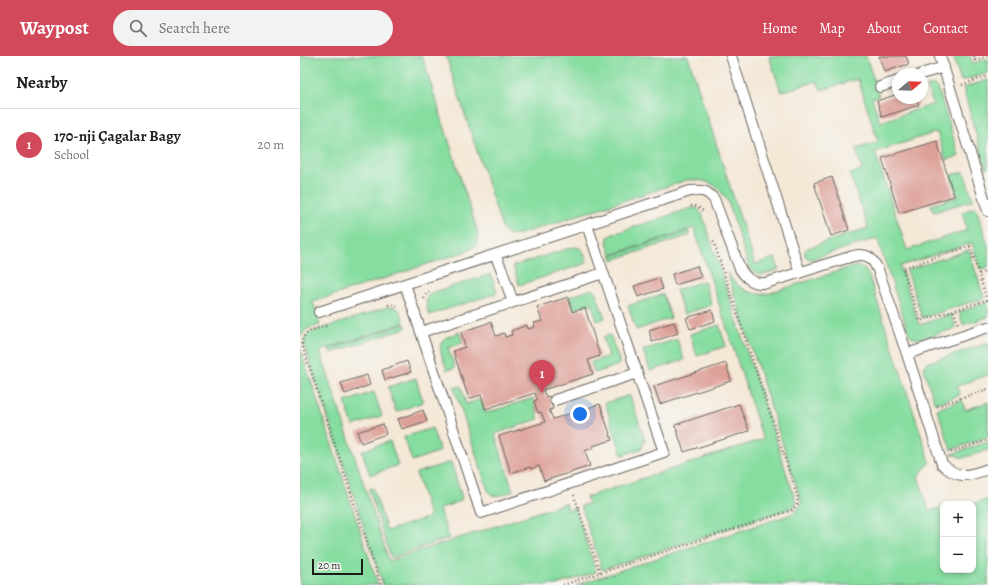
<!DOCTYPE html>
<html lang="en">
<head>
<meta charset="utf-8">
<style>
  :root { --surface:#fff; --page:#f2f2f2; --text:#202124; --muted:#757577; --line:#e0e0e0; --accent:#d1495b }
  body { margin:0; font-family:Alegreya,serif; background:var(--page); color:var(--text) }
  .controls { position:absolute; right:12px; bottom:12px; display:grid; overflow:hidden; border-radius:8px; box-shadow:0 2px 6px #0003 }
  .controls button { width:36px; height:36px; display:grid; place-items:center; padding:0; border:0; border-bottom:1px solid var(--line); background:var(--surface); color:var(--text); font:20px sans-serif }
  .compass { position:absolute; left:592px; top:12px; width:36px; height:36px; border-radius:50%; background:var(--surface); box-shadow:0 2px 6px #0003; rotate:71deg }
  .scale { position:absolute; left:12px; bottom:10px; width:51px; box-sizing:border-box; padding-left:4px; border:2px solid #1c1c1c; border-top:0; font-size:11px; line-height:14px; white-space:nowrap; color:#1c1c1c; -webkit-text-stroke:3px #f6f6f2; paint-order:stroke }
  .you { position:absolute; left:280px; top:358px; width:14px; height:14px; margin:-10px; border:3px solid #fff; border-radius:50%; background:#1a73e8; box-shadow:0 0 0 6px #1a73e833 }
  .badge { display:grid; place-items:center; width:26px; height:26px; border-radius:50%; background:var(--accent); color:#fff; font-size:13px; font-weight:700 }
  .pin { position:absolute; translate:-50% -33px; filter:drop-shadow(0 1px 2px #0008) }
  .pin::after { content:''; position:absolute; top:21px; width:14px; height:12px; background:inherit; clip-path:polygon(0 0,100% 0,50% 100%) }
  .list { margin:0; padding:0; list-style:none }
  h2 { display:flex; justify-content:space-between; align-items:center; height:52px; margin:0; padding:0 16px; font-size:17px }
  h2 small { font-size:13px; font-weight:400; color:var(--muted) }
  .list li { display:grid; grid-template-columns:26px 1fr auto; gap:12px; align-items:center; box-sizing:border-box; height:72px; padding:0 16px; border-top:1px solid var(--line) }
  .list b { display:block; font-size:15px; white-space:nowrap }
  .list p { margin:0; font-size:13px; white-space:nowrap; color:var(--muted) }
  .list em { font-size:13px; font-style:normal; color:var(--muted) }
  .icon { flex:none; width:22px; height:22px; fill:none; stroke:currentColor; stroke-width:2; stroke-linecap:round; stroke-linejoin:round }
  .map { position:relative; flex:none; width:688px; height:529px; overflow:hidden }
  header { display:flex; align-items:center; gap:24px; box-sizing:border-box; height:56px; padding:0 20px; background:var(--accent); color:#fff }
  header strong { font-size:19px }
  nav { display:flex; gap:22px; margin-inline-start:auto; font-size:14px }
  .search { width:280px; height:36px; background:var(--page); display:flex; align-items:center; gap:10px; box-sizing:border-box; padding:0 14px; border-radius:22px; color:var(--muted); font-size:15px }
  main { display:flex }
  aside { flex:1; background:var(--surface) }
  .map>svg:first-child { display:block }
  .green { fill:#86dda0; stroke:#517c5e }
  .building { fill:#dda098 }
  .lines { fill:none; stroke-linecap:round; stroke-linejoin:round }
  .service-casing { stroke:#68635d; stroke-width:12 }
  .path { stroke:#68635d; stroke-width:2.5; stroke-dasharray:1 3; stroke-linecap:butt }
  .service { stroke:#fff; stroke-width:10 }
</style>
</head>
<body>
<header>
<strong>Waypost</strong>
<div class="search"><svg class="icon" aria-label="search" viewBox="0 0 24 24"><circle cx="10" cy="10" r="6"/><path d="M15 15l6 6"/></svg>Search here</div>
<nav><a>Home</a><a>Map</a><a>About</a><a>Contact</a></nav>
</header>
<main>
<aside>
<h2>Nearby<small></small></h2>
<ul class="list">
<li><span class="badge">1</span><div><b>170-nji Çagalar Bagy</b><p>School</p></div><em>20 m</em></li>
</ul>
</aside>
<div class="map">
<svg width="688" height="529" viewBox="0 0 688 529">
  <rect width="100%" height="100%" fill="#f6f6f2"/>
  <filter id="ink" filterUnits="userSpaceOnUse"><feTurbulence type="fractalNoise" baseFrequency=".025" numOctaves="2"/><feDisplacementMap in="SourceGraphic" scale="8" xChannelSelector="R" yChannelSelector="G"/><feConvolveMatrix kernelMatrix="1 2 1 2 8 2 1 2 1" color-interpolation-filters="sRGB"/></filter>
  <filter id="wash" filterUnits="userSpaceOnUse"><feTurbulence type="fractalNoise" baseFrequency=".012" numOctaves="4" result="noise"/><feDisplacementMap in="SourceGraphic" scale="16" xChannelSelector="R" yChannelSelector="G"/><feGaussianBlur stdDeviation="0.9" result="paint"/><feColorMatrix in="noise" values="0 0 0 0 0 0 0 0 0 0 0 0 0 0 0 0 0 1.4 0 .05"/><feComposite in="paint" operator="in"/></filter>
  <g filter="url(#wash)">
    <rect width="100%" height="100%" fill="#f4e8d7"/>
    <path class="green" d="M0 0H122L176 171C180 183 179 189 167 195L13 246 20 269 7 273 0 281Z
      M146 0H388L455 208 475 202 479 213C466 218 455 224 448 208L428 146C418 128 407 123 387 124L217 179C210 180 205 178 202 172Z
      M469 0H566L579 40 572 42 580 66 633 48 627 30C632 29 634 29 638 32L659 100 646 104 637 76 575 96 607 194 667 174 662 156 676 151 688 190V211L680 213 672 187 600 210 619 269 651 258 656 272 621 283C616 283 612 282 609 278L577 182 512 203C504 203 502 196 508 192L568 172 550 118 562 114 556 93 578 86 558 23 521 34 517 25 481 36Z
      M653 0H670L673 7 688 3V17L661 25Z
      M688 24V112L686 113 663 32Z
      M664 116 673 144 634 156 631 149 658 141 651 119Z
      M391 152H397L402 158 496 446 495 449 491 452 302 514 281 450 289 447 286 441 463 383 394 172 311 199 307 187 308 181 313 178Z
      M388 175 390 179 313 204 312 200Z
      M273 191C284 191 284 198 287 207L219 229 213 210Z
      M669 194 684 242 622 262 607 214Z
      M554 210C562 210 565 213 569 220L630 406 618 420 629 455 643 451V514H673V448L688 443V529H276L489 459C497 455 501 452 501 444L427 216C437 232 451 241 470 237Z
      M191 218 197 237 129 259C127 250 123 244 131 237Z
      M404 225 412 249 384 258 376 234Z
      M293 233 294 234 296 237 305 262 297 265 292 247 274 253 269 241Z
      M363 238 371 262 336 274 328 250Z
      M688 246V261L663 269 659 256Z
      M88 251C101 250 101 257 104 267L20 295 89 505 266 447 268 454 275 452 296 516 256 529H83L4 288C4 283 5 280 9 277Z
      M105 268 106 272 31 297 29 293Z
      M419 269 426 290 397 300 390 278Z
      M159 276 163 287 148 292 155 312 147 314C144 305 134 287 147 281 151 279 155 278 159 276Z
      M310 279 319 304V308L316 310 295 317 291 306 309 300 303 281Z
      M377 283 384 304 350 315 343 294Z
      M688 287V319L657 330 660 339 635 348 624 314V310L627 307Z
      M0 292 78 529H0Z
      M116 322 123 346 96 356 88 331Z
      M161 330 166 348 181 343 186 357 233 342 239 363 195 378 213 435C205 438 194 444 188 435L154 332Z
      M74 336 82 360 53 370 45 346Z
      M327 340H330L331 343 345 384 341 393 322 399 305 347Z
      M662 344 665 354 688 346V381L651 394 637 353Z
      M132 372 140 395 112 405 104 381Z
      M90 385 98 409 70 419 62 395Z
      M688 386V394L663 402 652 398Z
      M151 406 162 442 160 445 158 446 139 453 149 482 91 502 69 433 73 432 87 475 130 461 116 417Z"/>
    <g id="blocks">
      <path class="building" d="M579 0H606L609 8 584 16Z
        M598 38V42H616L619 49 582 61 577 45Z
        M637 85 654 140 599 157 582 102Z
        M532 121 549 174 531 180 514 127Z
        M397 210 401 221 375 229 372 218Z
        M359 222 363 233 338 241 334 230Z
        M268 241 272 256 285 252 300 300 288 304 293 318 243 334 246 341 249 340 253 353 249 354 253 363 300 348 312 384 293 390V392L285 395 290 410 244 425 239 410 231 413 230 411 211 417 199 380 245 366 241 356 238 357 234 345 237 344 235 337 185 353 181 339 169 343 153 295 165 291 161 276 191 266 196 280 204 277 205 281 212 279 211 275 227 269 228 273 235 271 234 267 242 265 237 251Z
        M412 254 415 265 390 273 386 262Z
        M374 266 378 277 352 286 349 274Z
        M107 305 111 316 85 324 82 314Z
        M426 307 431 325 360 348 354 330Z
        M67 319 70 329 45 338 41 327Z
        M439 348 449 375 384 396 375 369Z
        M123 354 127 365 102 373 98 363Z
        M83 368 86 378 61 387 57 376Z"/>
    </g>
  </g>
  <g filter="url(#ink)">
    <use href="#blocks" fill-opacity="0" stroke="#68635d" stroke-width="1"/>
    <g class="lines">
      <defs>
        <path id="service" d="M431 0 500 217
          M640 0 688 155
          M621 18 644 11
          M580 31 598 25
          M195 199 201 212 213 246
          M105 228 181 457 364 396 287 169
          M19 256 390 135C402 134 406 134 414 143L440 213C447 223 452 228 466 227L553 200C567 197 572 201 578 214L607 298 642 408C659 424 667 420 688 413
          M121 276 303 217
          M607 298 688 271
          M255 344 337 317"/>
      </defs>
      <use href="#service" class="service-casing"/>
      <path class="path" d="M674 0 675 4 688 0
        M662 29 688 20
        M391 150 398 151 403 155
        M670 190 687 244 620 265 603 212Z
        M679 218 688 215
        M124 243 127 237 131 235
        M88 249H93L99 251
        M654 255 658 268
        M26 270C15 273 3 274 2 288L81 529
        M637 350 688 333
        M651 396 688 384
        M274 439 300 517
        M263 529 492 454 497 449 498 442 413 184"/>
      <use href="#service" class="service"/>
    </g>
  </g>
</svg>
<div class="controls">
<button>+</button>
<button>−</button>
</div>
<svg class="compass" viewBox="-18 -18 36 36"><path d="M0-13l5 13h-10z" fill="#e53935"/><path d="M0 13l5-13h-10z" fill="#757577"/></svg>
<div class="scale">20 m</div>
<div class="you"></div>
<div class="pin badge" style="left:242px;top:337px">1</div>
</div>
</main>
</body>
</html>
